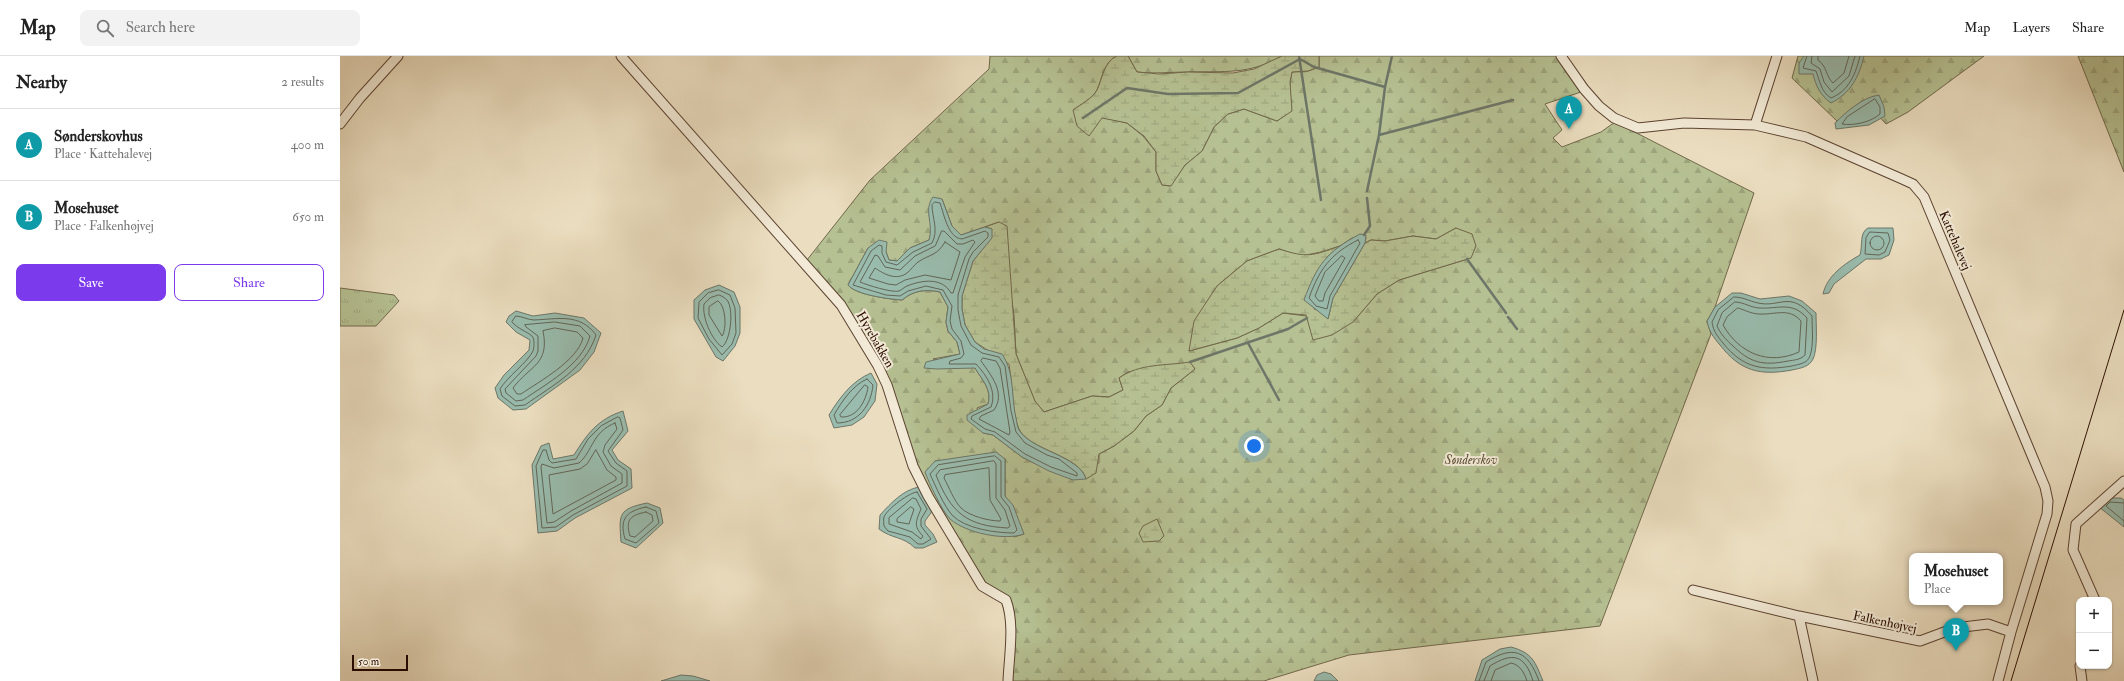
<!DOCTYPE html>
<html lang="en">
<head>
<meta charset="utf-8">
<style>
  :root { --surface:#fff; --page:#f2f2f2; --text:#222; --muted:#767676; --line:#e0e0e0; --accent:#7c3aed }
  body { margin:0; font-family:"IM FELL Double Pica",serif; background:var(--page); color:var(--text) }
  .controls { position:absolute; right:12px; bottom:12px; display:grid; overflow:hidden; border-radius:8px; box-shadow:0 1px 3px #0004 }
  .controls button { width:36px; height:36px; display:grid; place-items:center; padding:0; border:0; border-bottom:1px solid var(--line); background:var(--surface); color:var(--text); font:20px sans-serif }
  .scale { position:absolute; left:12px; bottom:10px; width:56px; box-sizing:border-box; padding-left:4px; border:2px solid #2b0e00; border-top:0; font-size:11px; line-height:14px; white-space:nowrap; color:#2b0e00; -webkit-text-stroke:3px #f2ead6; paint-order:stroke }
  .you { position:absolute; left:914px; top:390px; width:14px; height:14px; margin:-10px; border:3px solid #fff; border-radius:50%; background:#1a73e8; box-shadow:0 0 0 6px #1a73e833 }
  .badge { display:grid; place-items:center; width:26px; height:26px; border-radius:50%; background:var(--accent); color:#fff; font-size:13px; font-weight:700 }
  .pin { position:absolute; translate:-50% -33px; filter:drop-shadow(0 1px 2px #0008) }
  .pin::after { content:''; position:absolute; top:21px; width:14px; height:12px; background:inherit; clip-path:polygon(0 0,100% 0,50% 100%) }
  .popup { position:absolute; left:1569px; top:497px; width:94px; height:52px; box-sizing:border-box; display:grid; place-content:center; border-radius:8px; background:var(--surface); filter:drop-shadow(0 1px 3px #0005); font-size:13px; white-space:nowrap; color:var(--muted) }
  .popup b { font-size:15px; color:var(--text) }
  .popup::after { content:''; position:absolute; left:50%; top:100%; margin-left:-8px; border:8px solid transparent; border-top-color:var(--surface) }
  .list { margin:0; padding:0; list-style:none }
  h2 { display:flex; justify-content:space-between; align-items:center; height:52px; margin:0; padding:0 16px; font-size:17px }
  h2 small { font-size:13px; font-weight:400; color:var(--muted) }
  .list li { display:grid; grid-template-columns:26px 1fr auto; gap:12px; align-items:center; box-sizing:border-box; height:72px; padding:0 16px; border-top:1px solid var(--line) }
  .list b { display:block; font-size:15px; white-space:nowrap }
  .list p { margin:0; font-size:13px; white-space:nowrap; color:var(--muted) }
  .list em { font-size:13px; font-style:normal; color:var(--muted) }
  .actions { display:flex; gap:8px; padding:12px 16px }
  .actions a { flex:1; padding:9px 0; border:1px solid var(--accent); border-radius:8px; text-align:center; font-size:14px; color:var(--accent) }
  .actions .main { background:var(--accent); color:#fff }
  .icon { flex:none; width:22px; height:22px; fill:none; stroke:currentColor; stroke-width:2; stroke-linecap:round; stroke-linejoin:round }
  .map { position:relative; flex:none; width:1784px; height:625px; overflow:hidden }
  header { display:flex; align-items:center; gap:24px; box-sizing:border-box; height:56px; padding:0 20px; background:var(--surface); border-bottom:1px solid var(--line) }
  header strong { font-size:19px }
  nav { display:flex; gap:22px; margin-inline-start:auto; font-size:14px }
  .search { width:280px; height:36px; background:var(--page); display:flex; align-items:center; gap:10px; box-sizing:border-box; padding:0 14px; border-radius:8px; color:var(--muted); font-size:15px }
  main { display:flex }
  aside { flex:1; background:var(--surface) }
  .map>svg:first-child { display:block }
  .grass { fill:url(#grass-tufts); stroke:#70684a }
  .forest { fill:url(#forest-firs); stroke:#70684a; fill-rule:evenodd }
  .wetland { fill:url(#wetland-marsh); stroke:#70684a }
  .water { fill:#99bcae; stroke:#6d7668 }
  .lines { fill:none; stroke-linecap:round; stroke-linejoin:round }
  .shore { stroke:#626557; stroke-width:1 }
  .stream { stroke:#6d7668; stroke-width:2.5 }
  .minor-casing { stroke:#5b4230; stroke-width:11 }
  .minor { stroke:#f2ead6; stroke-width:9 }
  .tram { stroke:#2b0e00; stroke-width:1 }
  .labels { text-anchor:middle; stroke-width:4; stroke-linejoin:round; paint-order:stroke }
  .street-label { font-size:13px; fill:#2b0e00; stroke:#f2ead6 }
  .park-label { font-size:13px; font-style:italic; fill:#5c4d33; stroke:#f2ead6 }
</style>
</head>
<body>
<header>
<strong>Map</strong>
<div class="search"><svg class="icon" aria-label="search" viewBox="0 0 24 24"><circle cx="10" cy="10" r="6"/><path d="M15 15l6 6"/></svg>Search here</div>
<nav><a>Map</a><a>Layers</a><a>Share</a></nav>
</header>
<main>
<aside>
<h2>Nearby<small>2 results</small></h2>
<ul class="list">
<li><span class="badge" style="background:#0f9aa8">A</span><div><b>Sønderskovhus</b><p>Place · Kattehalevej</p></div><em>400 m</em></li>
<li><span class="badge" style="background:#0f9aa8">B</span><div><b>Mosehuset</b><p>Place · Falkenhøjvej</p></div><em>650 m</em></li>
</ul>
<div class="actions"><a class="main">Save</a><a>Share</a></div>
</aside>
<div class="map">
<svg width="1784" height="625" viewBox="0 0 1784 625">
  <defs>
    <pattern id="grass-tufts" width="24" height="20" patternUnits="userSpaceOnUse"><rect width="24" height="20" fill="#b6c193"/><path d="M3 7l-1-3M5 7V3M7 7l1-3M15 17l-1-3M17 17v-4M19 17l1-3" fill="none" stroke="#9da57d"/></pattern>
    <pattern id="forest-firs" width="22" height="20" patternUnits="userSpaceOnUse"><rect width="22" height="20" fill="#b6c193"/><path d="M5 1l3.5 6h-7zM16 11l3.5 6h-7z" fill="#9da57d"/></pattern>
    <pattern id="wetland-marsh" width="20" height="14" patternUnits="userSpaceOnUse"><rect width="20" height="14" fill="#b6c193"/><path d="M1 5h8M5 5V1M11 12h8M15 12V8" fill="none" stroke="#9da57d"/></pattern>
  </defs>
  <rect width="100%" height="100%" fill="#ebdec0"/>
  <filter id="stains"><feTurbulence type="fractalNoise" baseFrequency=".005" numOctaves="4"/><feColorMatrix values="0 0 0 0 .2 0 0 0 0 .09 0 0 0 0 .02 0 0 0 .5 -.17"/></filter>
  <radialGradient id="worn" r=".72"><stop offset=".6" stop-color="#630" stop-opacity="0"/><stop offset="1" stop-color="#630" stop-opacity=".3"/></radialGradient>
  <path class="grass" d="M0 232 54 239 59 245 36 270H0Z"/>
  <path class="forest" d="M650 0H777C764 5 762 23 757 34 753 42 740 49 733 54L787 67 803 80 816 96V115L822 129 830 130 845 109 862 95 874 71 888 58 904 53 937 65 951 55 950 26 952 16 968 15 979 11V0H1217L1241 36 1205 48 1222 74 1213 82 1222 91 1261 76 1275 66 1414 137 1375 251 1367 265 1371 278 1260 570 1009 599 924 625H672L667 543 641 527 585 430 571 401 541 309 467 204 530 124 649 13ZM602 143 612 170 621 179 659 166 674 259 676 298 695 346 704 356 752 340 769 341 783 334 779 322 788 316 850 307 855 313 831 332 822 349 806 360 794 375 774 390 759 398V407H694L682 401 653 379 643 377 637 352 648 348C652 333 642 324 635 312L593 303 620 298 617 286 608 275 606 266 608 251 600 236C586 233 574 234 562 244 549 243 516 239 508 229L528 192 546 196 549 204 557 205 570 192 589 184 592 174 589 158ZM1116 172 1131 202 1059 224 1037 238 1013 266 943 257 919 272 897 282 849 295 877 230 907 205 939 193 961 200 981 196 1000 190 1012 182 1026 181 1025 187 1031 184 1045 185 1073 180 1096 183ZM665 403V440L684 478 674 481 595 405Z
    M788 0H942C909 19 885 15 849 16 831 16 815 18 797 16Z
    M1458 0H1644L1568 56 1546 68 1525 45 1497 65 1452 22Z
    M1738 0H1784V116Z"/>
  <path class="wetland" d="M777 0H788L797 16 819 18 848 16 893 17 914 13 942 0H979V11L968 15 952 16 950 26 952 55 937 65 904 53 888 58 874 71 862 95 845 109 831 130 822 129 816 115V96L804 80 787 67 762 62 749 80 737 70 733 54C740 49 753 42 757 34 762 24 764 5 777 0Z
    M659 166 667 170 676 298 695 345 704 356 752 340 769 341 783 334 779 322C800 307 825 310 850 306L855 313 831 332 822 349 806 360 794 375 774 390 759 398 756 417 746 423C740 399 688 394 679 373 672 358 672 326 669 308L635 286 625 269 622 253V240L633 205 645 190 652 173 645 171Z
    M1116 172 1132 178 1136 190 1131 202 1059 224 1037 238 1013 266 992 279 973 284 966 259 943 257 919 272 897 282 849 295 854 265 877 230 907 205 939 193C967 202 972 200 1000 190L987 201 974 253 980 255 988 263 993 242 1025 187 1031 184 1045 185 1073 180 1096 183Z
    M817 463 824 480 819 485 803 486 799 477 803 470Z"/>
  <path class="water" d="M1464 0H1524C1519 21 1511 37 1491 47 1480 39 1476 30 1473 18H1459V7Z
    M1539 39 1544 51 1545 60 1529 69 1496 73 1495 67C1506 56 1523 41 1539 39Z
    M593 141 602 143 612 170 621 179 645 171 652 173V182L633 205 622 240V253L625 269 635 286 644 293 662 298C675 317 671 340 676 362 677 366 677 371 679 374 692 395 740 400 746 423L733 424 709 415 682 401 653 379 643 377 627 364V359L648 348C652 333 642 324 635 312L597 313 584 312 586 306 620 298 617 286 608 275 606 266 608 251 600 236C586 233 574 234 562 244 549 243 516 239 508 229L528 192 539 184 547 186 546 196 549 204 557 205 570 192 589 184C594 167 583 155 593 141Z
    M1528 172H1553L1554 184 1549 199 1541 203H1526L1494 228 1489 237 1483 238C1487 220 1504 208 1520 199 1523 189 1519 177 1528 172Z
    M1020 178 1026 179 1025 187 993 242 988 263 964 244C977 209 986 196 1020 178Z
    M379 229 394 236 400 251V277L395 290 383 305 376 301 354 263V244L365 234Z
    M1392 237H1401L1420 243 1449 240 1462 245 1476 257C1476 269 1478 293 1473 303 1469 311 1461 312 1452 314 1420 320 1400 315 1380 289 1373 281 1369 275 1367 265L1375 251Z
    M176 255 193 260 215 257 244 262 261 277 254 296 240 314 186 353 173 354 158 342 155 332 164 319 189 294 190 284 176 276 166 266 169 260Z
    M531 317 537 328 535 345 524 361 512 369 494 372 489 359C500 341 512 325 531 317Z
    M283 355 288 375 272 394 278 404 291 413 292 432 235 462 217 475 198 477 192 409 201 390 209 387 213 403 234 399C247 378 258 363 283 355Z
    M656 396 665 403V440L673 449 684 478C664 485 626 477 610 463 602 455 589 427 585 416L595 405Z
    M579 431 593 454 585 465V469L593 478 597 486 583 492H575C563 480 552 483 539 473L540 459C551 447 563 434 579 431Z
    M1767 442H1781L1784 444V471L1759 451Z
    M307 447 320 452 323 467 296 492 281 486C279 458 278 453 307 447Z
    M1171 591C1193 597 1195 606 1203 625H1135L1142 604 1160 593Z
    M984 616 991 618 998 625H974L977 619Z
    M341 619 353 620 370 625H321Z"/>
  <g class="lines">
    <path class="shore" d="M1467 0 1463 12 1476 15C1480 25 1481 36 1491 42 1509 35 1516 17 1520 0
      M1472 0 1471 7 1480 13 1484 26 1492 36 1509 20 1515 0
      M1478 0V4C1487 10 1486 21 1493 27L1504 17 1509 0
      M1535 43 1540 51V58C1531 66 1514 70 1502 68L1507 61Z
      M595 146 600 147C604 158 608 182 622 183L645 175 648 177V181L633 196 629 203 618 239V254L621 270 631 289 642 297 659 301 665 310 671 355 676 376 685 387 707 399 719 403 737 417V420L711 411 685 398 655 376 645 373 631 363 632 360 651 351C657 335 647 320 636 308H609L610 305 621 302 624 298 621 285 612 273 610 265 612 250 603 234 586 230 568 235 560 240 546 239 513 229 531 195 539 189 542 190V197L546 206 557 209 573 196 592 187C599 174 592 162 592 149Z
      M602 175H604L617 188H623L633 184 635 186 625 201 613 237H611C602 221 582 224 567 230 564 231 562 234 559 235 552 237 527 229 520 226L535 199 538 200 545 211 560 214 575 200 595 190Z
      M1530 176 1548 177 1550 184 1545 196 1539 199 1525 198 1526 182Z
      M1530 187a7 7 0 1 1 14 0a7 7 0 1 1-14 0Z
      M1018 184 1020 187 990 240 987 253 976 250 969 242C979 214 990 198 1018 184Z
      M605 186 620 196 611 224 585 219 565 224 556 229 548 228 529 222 535 212C544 218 556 225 567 217 571 214 574 209 578 206 590 198 597 200 605 186Z
      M1002 200 1005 202 985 237 983 245H979L975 240 985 216Z
      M379 234 390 239 395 252 396 277 392 288 382 299 369 283 358 262 359 246 368 237Z
      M379 239C382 240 385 242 387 244 394 253 391 284 382 291 371 283 362 261 364 248L370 242Z
      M1394 241C1403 241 1409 245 1418 247 1440 252 1450 234 1472 260 1472 272 1474 288 1470 300 1467 308 1459 308 1452 310 1422 315 1403 312 1383 287 1378 281 1373 275 1372 266L1378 254Z
      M378 245C386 249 387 274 382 280L369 259V251Z
      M1395 246C1404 246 1411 252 1420 252 1439 253 1452 245 1467 262L1465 299C1460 304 1454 304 1448 305 1423 310 1410 307 1392 289 1386 284 1380 277 1377 270L1382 257Z
      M1398 252C1405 254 1412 258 1419 258 1435 259 1449 251 1461 265L1459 296C1428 310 1399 297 1383 269L1387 261Z
      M176 260C182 260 188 264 194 264 218 263 240 257 256 279 245 313 213 329 185 349L175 350 162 340 160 333C167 321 188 306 193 295 194 292 195 283 192 280 186 275 178 273 172 266Z
      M215 266 240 270 250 280C242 309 206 328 183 344L176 345 166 337 165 333 196 300 198 295V280L186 271 185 269Z
      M215 272 237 276 243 282C237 305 200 325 181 338H177L173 332C190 309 210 309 203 275Z
      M643 302 656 305 660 312 670 376 669 379 639 363 641 360 654 354C666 337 651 319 641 305Z
      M527 323 533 329C531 349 519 367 497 367L494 359C502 345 513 329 527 323Z
      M525 329 528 331C526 345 517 362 501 361L500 359Z
      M278 361 280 362 283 374 268 395 276 407 287 415V430L233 459 216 471 202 472 196 410 203 394H206L209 404 212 407 236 403 248 383 261 370Z
      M275 367 277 373 265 389 263 396 271 410 282 418V427L231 455 214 466 207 467 201 411 202 408 214 412 239 407C253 395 252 376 275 367Z
      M256 394 267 414 276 421V424L213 458 209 419 240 413 247 408Z
      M655 400 661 405V441L669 451 677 474 674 477C657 477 625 473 612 459 604 450 595 429 590 418L598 409Z
      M654 405 656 408V442L665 454 670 470 668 472C627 470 611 457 596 419L600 414Z
      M649 412 650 444 661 463 660 465C649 465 629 460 621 452 614 445 609 431 604 422L605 419Z
      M577 436 587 453 581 463V470L591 483 583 488H578L570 481 548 475 544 470C544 468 543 463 544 461 547 453 570 436 577 436Z
      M573 442 576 443 581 453C576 465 573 470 583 480L581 483 572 476 549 468V462Z
      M1784 447 1770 446 1766 450 1784 465
      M306 451 316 455 319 467 296 487 285 483C279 462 287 455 306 451Z
      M571 451 574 453 569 468 557 466V463Z
      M306 456 312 459 313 465 295 481 290 480C285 463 291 459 306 456Z
      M1139 625 1146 606C1173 589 1188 594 1199 625
      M1144 625 1150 610C1172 596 1185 598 1193 625
      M1151 625 1155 614 1171 607C1180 609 1184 616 1187 625"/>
    <path class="stream" d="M959 0 981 144
      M1045 31 1052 0
      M743 62 787 32 828 38 898 37 960 3 974 11 1045 31 1039 79 1027 135
      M1039 79 1173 44
      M1024 179 1030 170 1027 142
      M1127 203 1166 257
      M1168 261 1177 273
      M908 287 939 344
      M850 306 948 273 967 262"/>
    <defs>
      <path id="minor" d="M281 0 501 249 538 310 547 329 573 410 588 440 642 530 666 544C675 568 669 600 668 625
        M1221 0 1244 33 1259 50 1274 62 1298 72 1344 67 1415 69 1466 81 1562 123 1573 128 1584 141 1705 431 1708 445 1707 458 1671 576 1658 625
        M0 68 20 42 58 0
        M1415 69 1437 0
        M1353 534 1459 560 1580 585 1615 572 1648 568 1671 576
        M1755 544 1733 494 1736 468 1784 425
        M1459 560 1473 625
        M1740 610 1742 625"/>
    </defs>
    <use href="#minor" class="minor-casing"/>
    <use href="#minor" class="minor"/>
    <path class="tram" d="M1671 625 1784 254"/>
  </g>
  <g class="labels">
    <g class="street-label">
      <text transform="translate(1616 184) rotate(67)" y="5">Kattehalevej</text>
      <text transform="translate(536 283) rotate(60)" y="5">Hyrebakken</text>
      <text transform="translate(1545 565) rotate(12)" y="5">Falkenhøjvej</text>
    </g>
    <g class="park-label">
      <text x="1131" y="408">Sønderskov</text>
    </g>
  </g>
  <rect width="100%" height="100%" filter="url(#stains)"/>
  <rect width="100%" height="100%" fill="url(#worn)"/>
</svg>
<div class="controls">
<button>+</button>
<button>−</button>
</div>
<div class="scale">50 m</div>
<div class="you"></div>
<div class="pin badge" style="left:1229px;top:73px;background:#0f9aa8">A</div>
<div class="pin badge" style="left:1616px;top:595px;background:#0f9aa8">B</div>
<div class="popup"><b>Mosehuset</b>Place</div>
</div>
</main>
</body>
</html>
